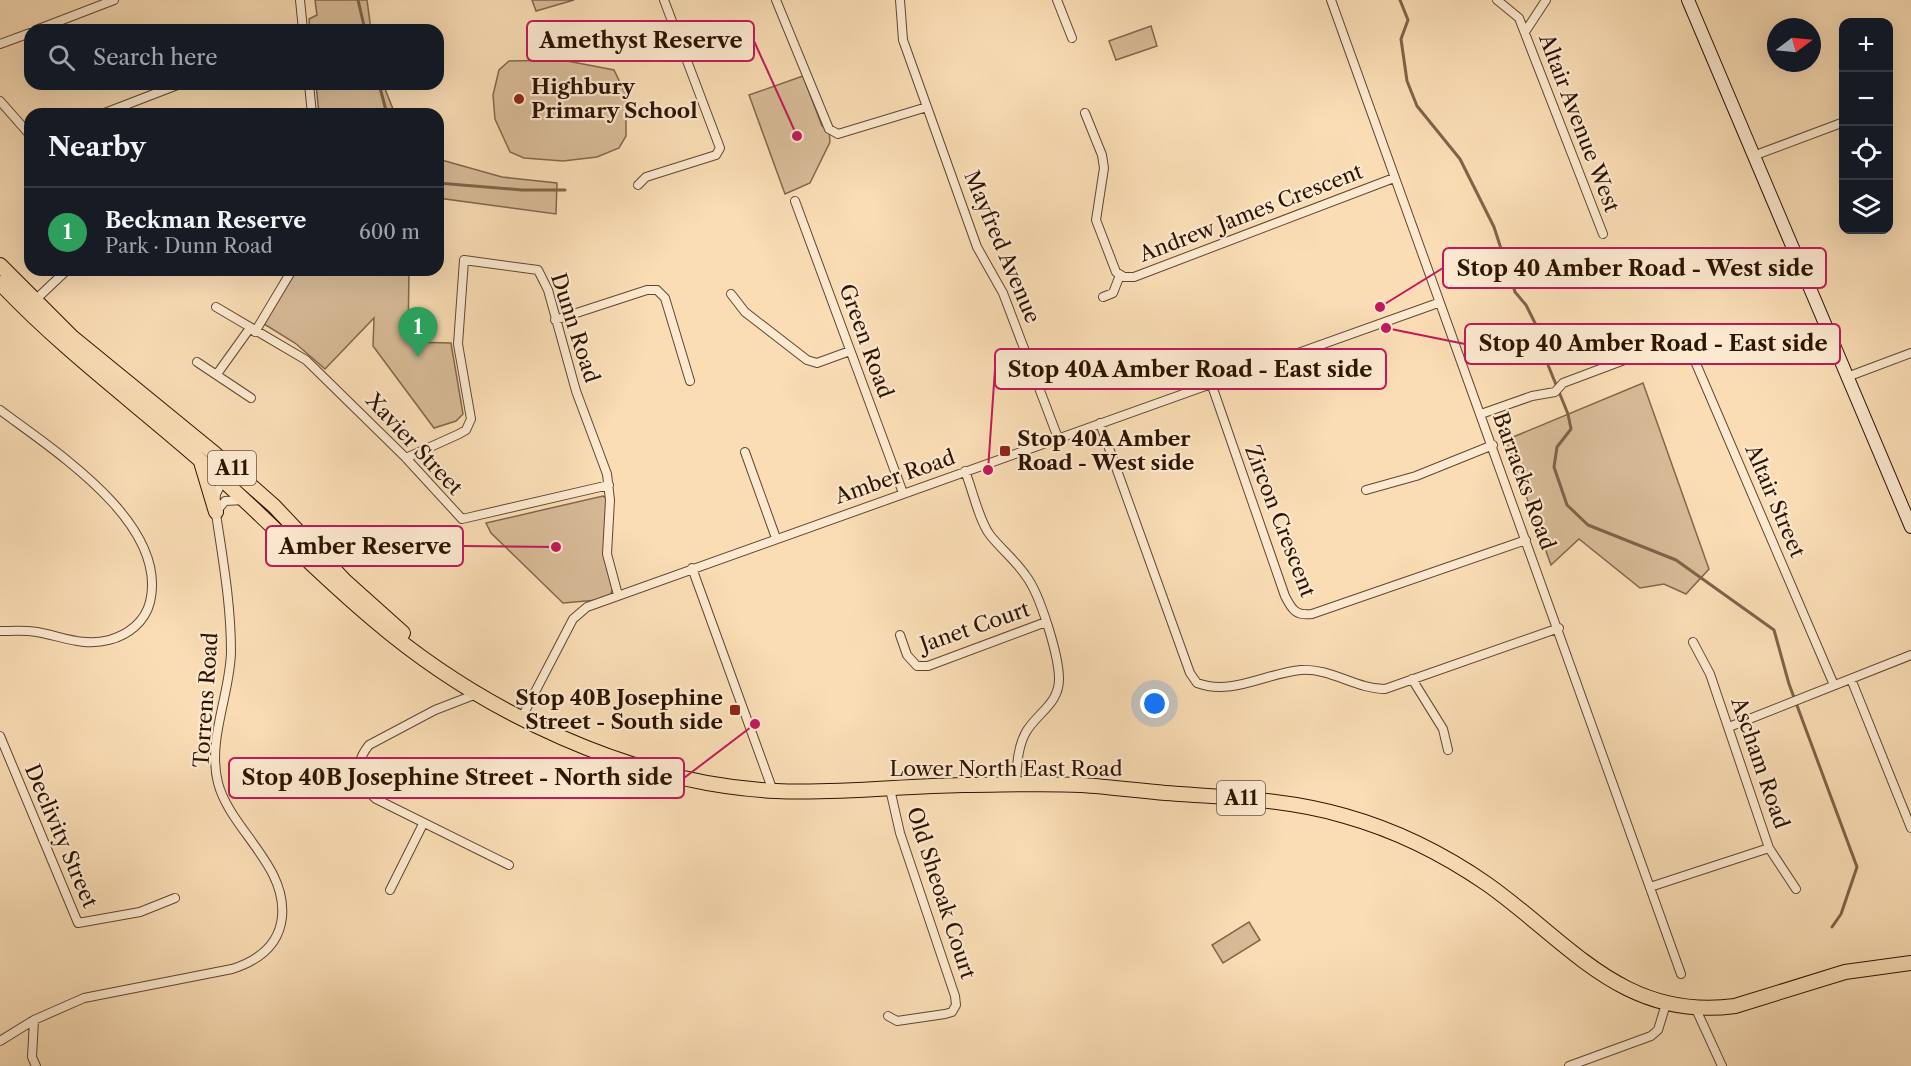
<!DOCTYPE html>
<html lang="en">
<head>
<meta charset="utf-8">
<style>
  :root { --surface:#171b24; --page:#20242c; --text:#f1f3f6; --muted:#9ea1a6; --line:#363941; --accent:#c59692 }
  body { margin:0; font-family:"Libre Caslon Text",serif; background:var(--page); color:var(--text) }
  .controls { position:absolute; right:18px; top:18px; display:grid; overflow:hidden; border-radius:12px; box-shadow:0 6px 24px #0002 }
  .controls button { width:54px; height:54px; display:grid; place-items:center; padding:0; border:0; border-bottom:2px solid var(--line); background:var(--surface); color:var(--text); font:30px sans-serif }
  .compass { position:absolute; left:1767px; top:18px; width:54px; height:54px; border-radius:50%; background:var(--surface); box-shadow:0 6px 24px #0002; rotate:74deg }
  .you { position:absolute; left:1155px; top:704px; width:21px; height:21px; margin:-15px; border:4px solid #fff; border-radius:50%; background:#1a73e8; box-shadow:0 0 0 9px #1a73e833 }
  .badge { display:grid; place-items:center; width:39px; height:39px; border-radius:50%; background:var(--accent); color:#fff; font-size:20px; font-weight:700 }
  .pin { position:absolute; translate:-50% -50px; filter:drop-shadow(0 2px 3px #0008) }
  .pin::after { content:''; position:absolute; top:32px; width:21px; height:18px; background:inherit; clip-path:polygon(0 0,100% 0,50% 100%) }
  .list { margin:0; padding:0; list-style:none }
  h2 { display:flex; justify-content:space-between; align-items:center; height:78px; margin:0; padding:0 24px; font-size:26px }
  h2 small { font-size:20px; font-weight:400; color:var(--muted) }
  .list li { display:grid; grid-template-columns:39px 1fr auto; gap:18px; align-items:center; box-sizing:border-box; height:90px; padding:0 24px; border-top:2px solid var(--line) }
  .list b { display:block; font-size:22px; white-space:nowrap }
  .list p { margin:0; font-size:20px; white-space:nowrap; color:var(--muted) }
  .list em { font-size:20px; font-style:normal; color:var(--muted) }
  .icon { flex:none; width:33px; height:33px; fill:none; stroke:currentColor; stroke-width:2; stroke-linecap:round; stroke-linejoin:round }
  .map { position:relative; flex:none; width:1911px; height:1066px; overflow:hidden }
  .search { position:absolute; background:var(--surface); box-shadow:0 6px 24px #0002; left:24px; top:24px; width:420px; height:66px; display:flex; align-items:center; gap:15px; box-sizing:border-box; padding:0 21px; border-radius:18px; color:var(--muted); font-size:22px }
  .panel { position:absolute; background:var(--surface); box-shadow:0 6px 24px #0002; left:24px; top:108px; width:420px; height:168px; border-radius:18px }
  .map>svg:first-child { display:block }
  .green { fill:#d7bb97; stroke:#82674c; stroke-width:1.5 }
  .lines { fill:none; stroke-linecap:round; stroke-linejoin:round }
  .stream { stroke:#7e6349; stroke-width:3 }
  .street-casing { stroke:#60462f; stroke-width:10 }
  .secondary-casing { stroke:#2d1302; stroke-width:14 }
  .primary-casing { stroke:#2d1302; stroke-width:16 }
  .street { stroke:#fce9cf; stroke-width:8 }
  .secondary { stroke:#fce9cf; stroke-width:12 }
  .primary { stroke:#faddb5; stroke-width:14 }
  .poi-dot { fill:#8f2418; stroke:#fce9cf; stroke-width:2 }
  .labels { text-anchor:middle; stroke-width:4.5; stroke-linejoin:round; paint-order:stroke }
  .shield { fill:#fce9cf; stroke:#6b5340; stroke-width:1.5 }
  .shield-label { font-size:20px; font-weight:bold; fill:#2d1302 }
  .poi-label { font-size:21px; font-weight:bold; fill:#2d1302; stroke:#fce9cf; text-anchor:start }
  .street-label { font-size:21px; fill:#2d1302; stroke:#fce9cf }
  .leader { fill:none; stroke:#c2185b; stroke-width:2 }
  .callout-dot { fill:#c2185b; stroke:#fce9cf; stroke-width:2 }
  .callout { fill:#fce9cf; stroke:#c2185b; stroke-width:2 }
  .callout-label { font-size:22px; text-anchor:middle; font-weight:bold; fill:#2d1302 }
</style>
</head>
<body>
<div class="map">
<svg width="1911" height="1066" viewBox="0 0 1911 1066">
  <rect width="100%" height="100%" fill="#faddb5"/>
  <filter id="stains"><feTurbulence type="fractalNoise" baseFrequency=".00333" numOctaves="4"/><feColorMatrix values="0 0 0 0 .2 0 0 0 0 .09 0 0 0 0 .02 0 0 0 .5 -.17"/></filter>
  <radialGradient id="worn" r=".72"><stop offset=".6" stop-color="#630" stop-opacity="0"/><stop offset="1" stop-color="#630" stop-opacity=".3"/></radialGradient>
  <path class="green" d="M315 0H367L371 30H310L309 19 317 15Z
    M532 0H574L536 11Z
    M1151 26 1157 46 1116 60 1109 41Z
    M562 60 614 70 626 95V136L619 148 597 157 563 161 524 158 510 152 495 119 493 95 499 70 509 61Z
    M803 76 822 126 829 129 830 142 810 183 785 194 749 95Z
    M316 84H383L395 114H319Z
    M438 159 502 177 557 183 556 214 438 198Z
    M294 270H409L408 342 451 343 463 414 456 421 434 428 373 346 374 318 325 369 295 343 264 324Z
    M1643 383 1709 569 1686 594 1664 584 1640 588 1579 539 1551 565 1506 440Z
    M603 496 610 500 606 541 614 585 609 599 563 603 491 533 486 523Z
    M1249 922 1260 940 1223 963 1212 945Z"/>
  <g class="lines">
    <path class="stream" d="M358 0 365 30
      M1400 0 1408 20 1401 39 1407 81 1417 106 1460 159 1494 227 1515 292 1526 305 1544 341 1548 365 1568 414 1571 429 1557 447 1554 467 1567 505 1588 525 1676 560 1774 630 1789 684 1857 867 1841 914 1832 927
      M379 84 387 114
      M438 183 522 190H565"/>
    <defs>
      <path id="street" d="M300 0 303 30
        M776 0 829 129 838 134 927 107
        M900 0 903 40 927 107 977 247 1003 293 1058 438
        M1057 0 1072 38
        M1331 0C1446 325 1567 649 1681 974
        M1497 0 1519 18 1603 234
        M36 30 114 0
        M1525 32 1546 0
        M0 44 30 33
        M309 84 312 114
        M0 101 30 135
        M1085 113 1102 155 1104 168 1096 220 1116 272 1124 277H1134L1394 178
        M102 114 180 84
        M1753 156 1844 122
        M638 185 646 177 716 155 720 148 664 0
        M795 201 903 493
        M731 294 745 312 807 360 817 363 850 351
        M1103 297 1113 293 1120 275
        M32 303 67 270
        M216 307 306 360 406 458 462 519 609 485
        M555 320 647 290H657L665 298 690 381
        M1682 331 1834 685
        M255 332 292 270
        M197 362 251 398
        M217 374 250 328
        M1847 377 1911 353
        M1211 383 1285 596C1292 610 1296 616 1312 614L1526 540
        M0 410C53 450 169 523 150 602 145 622 128 635 109 640 83 647 61 636 37 632 25 630 12 631 0 631
        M1481 414 1532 396 1555 392 1563 383 1627 359
        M1100 423 1190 673 1197 683C1232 696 1266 673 1301 670 1331 668 1356 689 1385 689L1559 628
        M745 452 776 538
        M406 458 459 434 466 430 471 419 458 344 464 260 538 270 548 290 576 391 607 474 610 500 607 554 618 595
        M965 471C972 488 979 521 990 535 1001 549 1016 561 1026 576 1040 594 1059 656 1059 679 1059 704 1037 713 1026 732 1017 748 1017 767 1016 785
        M1366 490 1416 476 1493 445
        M216 512 225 501 244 500
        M692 568 773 791
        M900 635 907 655 917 666H928L1046 622
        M1412 679 1443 729 1448 750
        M1851 679 1911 828
        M479 693 435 710 369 745C352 766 358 783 376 799L509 865
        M522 717 573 619 587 607 1438 303
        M1729 727 1911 655
        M0 736 78 923 140 912 175 898
        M1769 848 1796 889
        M1650 887 1769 848 1710 674 1693 642
        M390 890 423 824
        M1695 1007 1722 1066
        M888 1016 897 1021 945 1014 952 1012 956 1005 955 996 900 833 890 789
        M34 1020 32 1057 36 1066
        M0 1041 34 1020 84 998 232 969C257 961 279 946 282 917 287 865 230 829 218 783 207 740 230 695 231 652 231 602 222 555 215 507L216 494 224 478
        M1569 1066 1651 1036 1658 1030 1666 1004"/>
      <path id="secondary" d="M1688 0 1911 527"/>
      <path id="primary" d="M0 265 72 337 214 453 274 506 345 581 403 633
        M0 283C64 351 138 405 207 466 264 516 316 572 374 620 482 712 632 784 776 791 838 794 900 786 963 785 1002 785 1042 783 1081 785 1114 787 1147 792 1180 794 1236 798 1291 800 1345 816 1395 830 1445 855 1487 884 1569 942 1623 1021 1735 1006L1845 972 1911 963
        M201 462 216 512"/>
    </defs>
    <use href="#street" class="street-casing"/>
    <use href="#secondary" class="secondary-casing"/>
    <use href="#primary" class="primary-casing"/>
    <use href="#street" class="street"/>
    <use href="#secondary" class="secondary"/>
    <use href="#primary" class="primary"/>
  </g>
  <g class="poi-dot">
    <circle cx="519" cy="99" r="6"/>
    <rect x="999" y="445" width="12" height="12" rx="3"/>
    <rect x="729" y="704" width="12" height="12" rx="3"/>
  </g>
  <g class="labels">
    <g class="shield">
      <rect x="208" y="451" width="48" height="34" rx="4.5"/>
      <rect x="1217" y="781" width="48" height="34" rx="4.5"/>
    </g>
    <g class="shield-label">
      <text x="232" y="475">A11</text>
      <text x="1241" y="805">A11</text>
    </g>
    <g class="poi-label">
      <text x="531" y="94">Highbury<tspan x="531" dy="24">Primary School</tspan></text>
      <text x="1017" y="446">Stop 40A Amber<tspan x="1017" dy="24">Road - West side</tspan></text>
      <text x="723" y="705" text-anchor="end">Stop 40B Josephine<tspan x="723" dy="24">Street - South side</tspan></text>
    </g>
    <g class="street-label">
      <text transform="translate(1579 123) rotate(69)" y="7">Altair Avenue West</text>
      <text transform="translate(1251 213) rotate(-21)" y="7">Andrew James Crescent</text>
      <text transform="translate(1002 247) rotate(67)" y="7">Mayfred Avenue</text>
      <text transform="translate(575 328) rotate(72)" y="7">Dunn Road</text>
      <text transform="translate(866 341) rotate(70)" y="7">Green Road</text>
      <text transform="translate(414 444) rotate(47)" y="7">Xavier Street</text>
      <text transform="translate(895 477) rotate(-19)" y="7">Amber Road</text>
      <text transform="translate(1524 481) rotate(70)" y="7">Barracks Road</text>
      <text transform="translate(1775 501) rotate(67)" y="7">Altair Street</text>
      <text transform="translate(1280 521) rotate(69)" y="7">Zircon Crescent</text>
      <text transform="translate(975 627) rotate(-19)" y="7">Janet Court</text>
      <text transform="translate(206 700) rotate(-86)" y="7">Torrens Road</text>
      <text transform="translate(1760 763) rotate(71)" y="7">Ascham Road</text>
      <text x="1006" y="776">Lower North East Road</text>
      <text transform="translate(61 836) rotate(67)" y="7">Declivity Street</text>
      <text transform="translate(941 893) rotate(72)" y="7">Old Sheoak Court</text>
    </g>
  </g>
  <path class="leader" d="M797 136L754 41M1380 307L1443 268M1386 328L1465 344M988 470L995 369M556 547L463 546M755 724L684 778"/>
  <g class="callout-dot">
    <circle cx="797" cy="136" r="6"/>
    <circle cx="1380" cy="307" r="6"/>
    <circle cx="1386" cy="328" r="6"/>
    <circle cx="988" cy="470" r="6"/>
    <circle cx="556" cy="547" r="6"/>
    <circle cx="755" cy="724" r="6"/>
  </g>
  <g class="callout">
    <rect x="527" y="21" width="227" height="40" rx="6"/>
    <rect x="1443" y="248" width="383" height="40" rx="6"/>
    <rect x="1465" y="324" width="375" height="40" rx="6"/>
    <rect x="995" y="349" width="391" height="40" rx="6"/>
    <rect x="266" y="526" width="197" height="40" rx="6"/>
    <rect x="229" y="758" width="455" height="40" rx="6"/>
  </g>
  <g class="callout-label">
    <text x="641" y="48">Amethyst Reserve</text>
    <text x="1635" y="276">Stop 40 Amber Road - West side</text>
    <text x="1653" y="351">Stop 40 Amber Road - East side</text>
    <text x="1190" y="377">Stop 40A Amber Road - East side</text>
    <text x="365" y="554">Amber Reserve</text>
    <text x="457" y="785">Stop 40B Josephine Street - North side</text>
  </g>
  <rect width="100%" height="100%" filter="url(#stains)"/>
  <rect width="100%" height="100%" fill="url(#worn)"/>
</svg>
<div class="controls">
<button>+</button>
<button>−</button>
<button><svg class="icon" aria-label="locate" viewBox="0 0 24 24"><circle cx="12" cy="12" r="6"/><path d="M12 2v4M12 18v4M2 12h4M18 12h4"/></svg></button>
<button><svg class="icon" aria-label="layers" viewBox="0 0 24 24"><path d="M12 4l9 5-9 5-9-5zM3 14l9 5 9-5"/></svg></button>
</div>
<svg class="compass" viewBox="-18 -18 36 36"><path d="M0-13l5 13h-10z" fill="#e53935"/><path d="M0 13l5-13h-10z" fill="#9ea1a6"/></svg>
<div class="you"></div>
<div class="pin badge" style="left:418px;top:357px;background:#2e9e5b">1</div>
<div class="search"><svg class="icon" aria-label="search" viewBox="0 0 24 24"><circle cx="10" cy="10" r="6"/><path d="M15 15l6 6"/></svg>Search here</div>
<section class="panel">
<h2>Nearby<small></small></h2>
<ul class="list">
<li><span class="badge" style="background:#2e9e5b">1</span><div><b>Beckman Reserve</b><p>Park · Dunn Road</p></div><em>600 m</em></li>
</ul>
</section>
</div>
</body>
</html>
